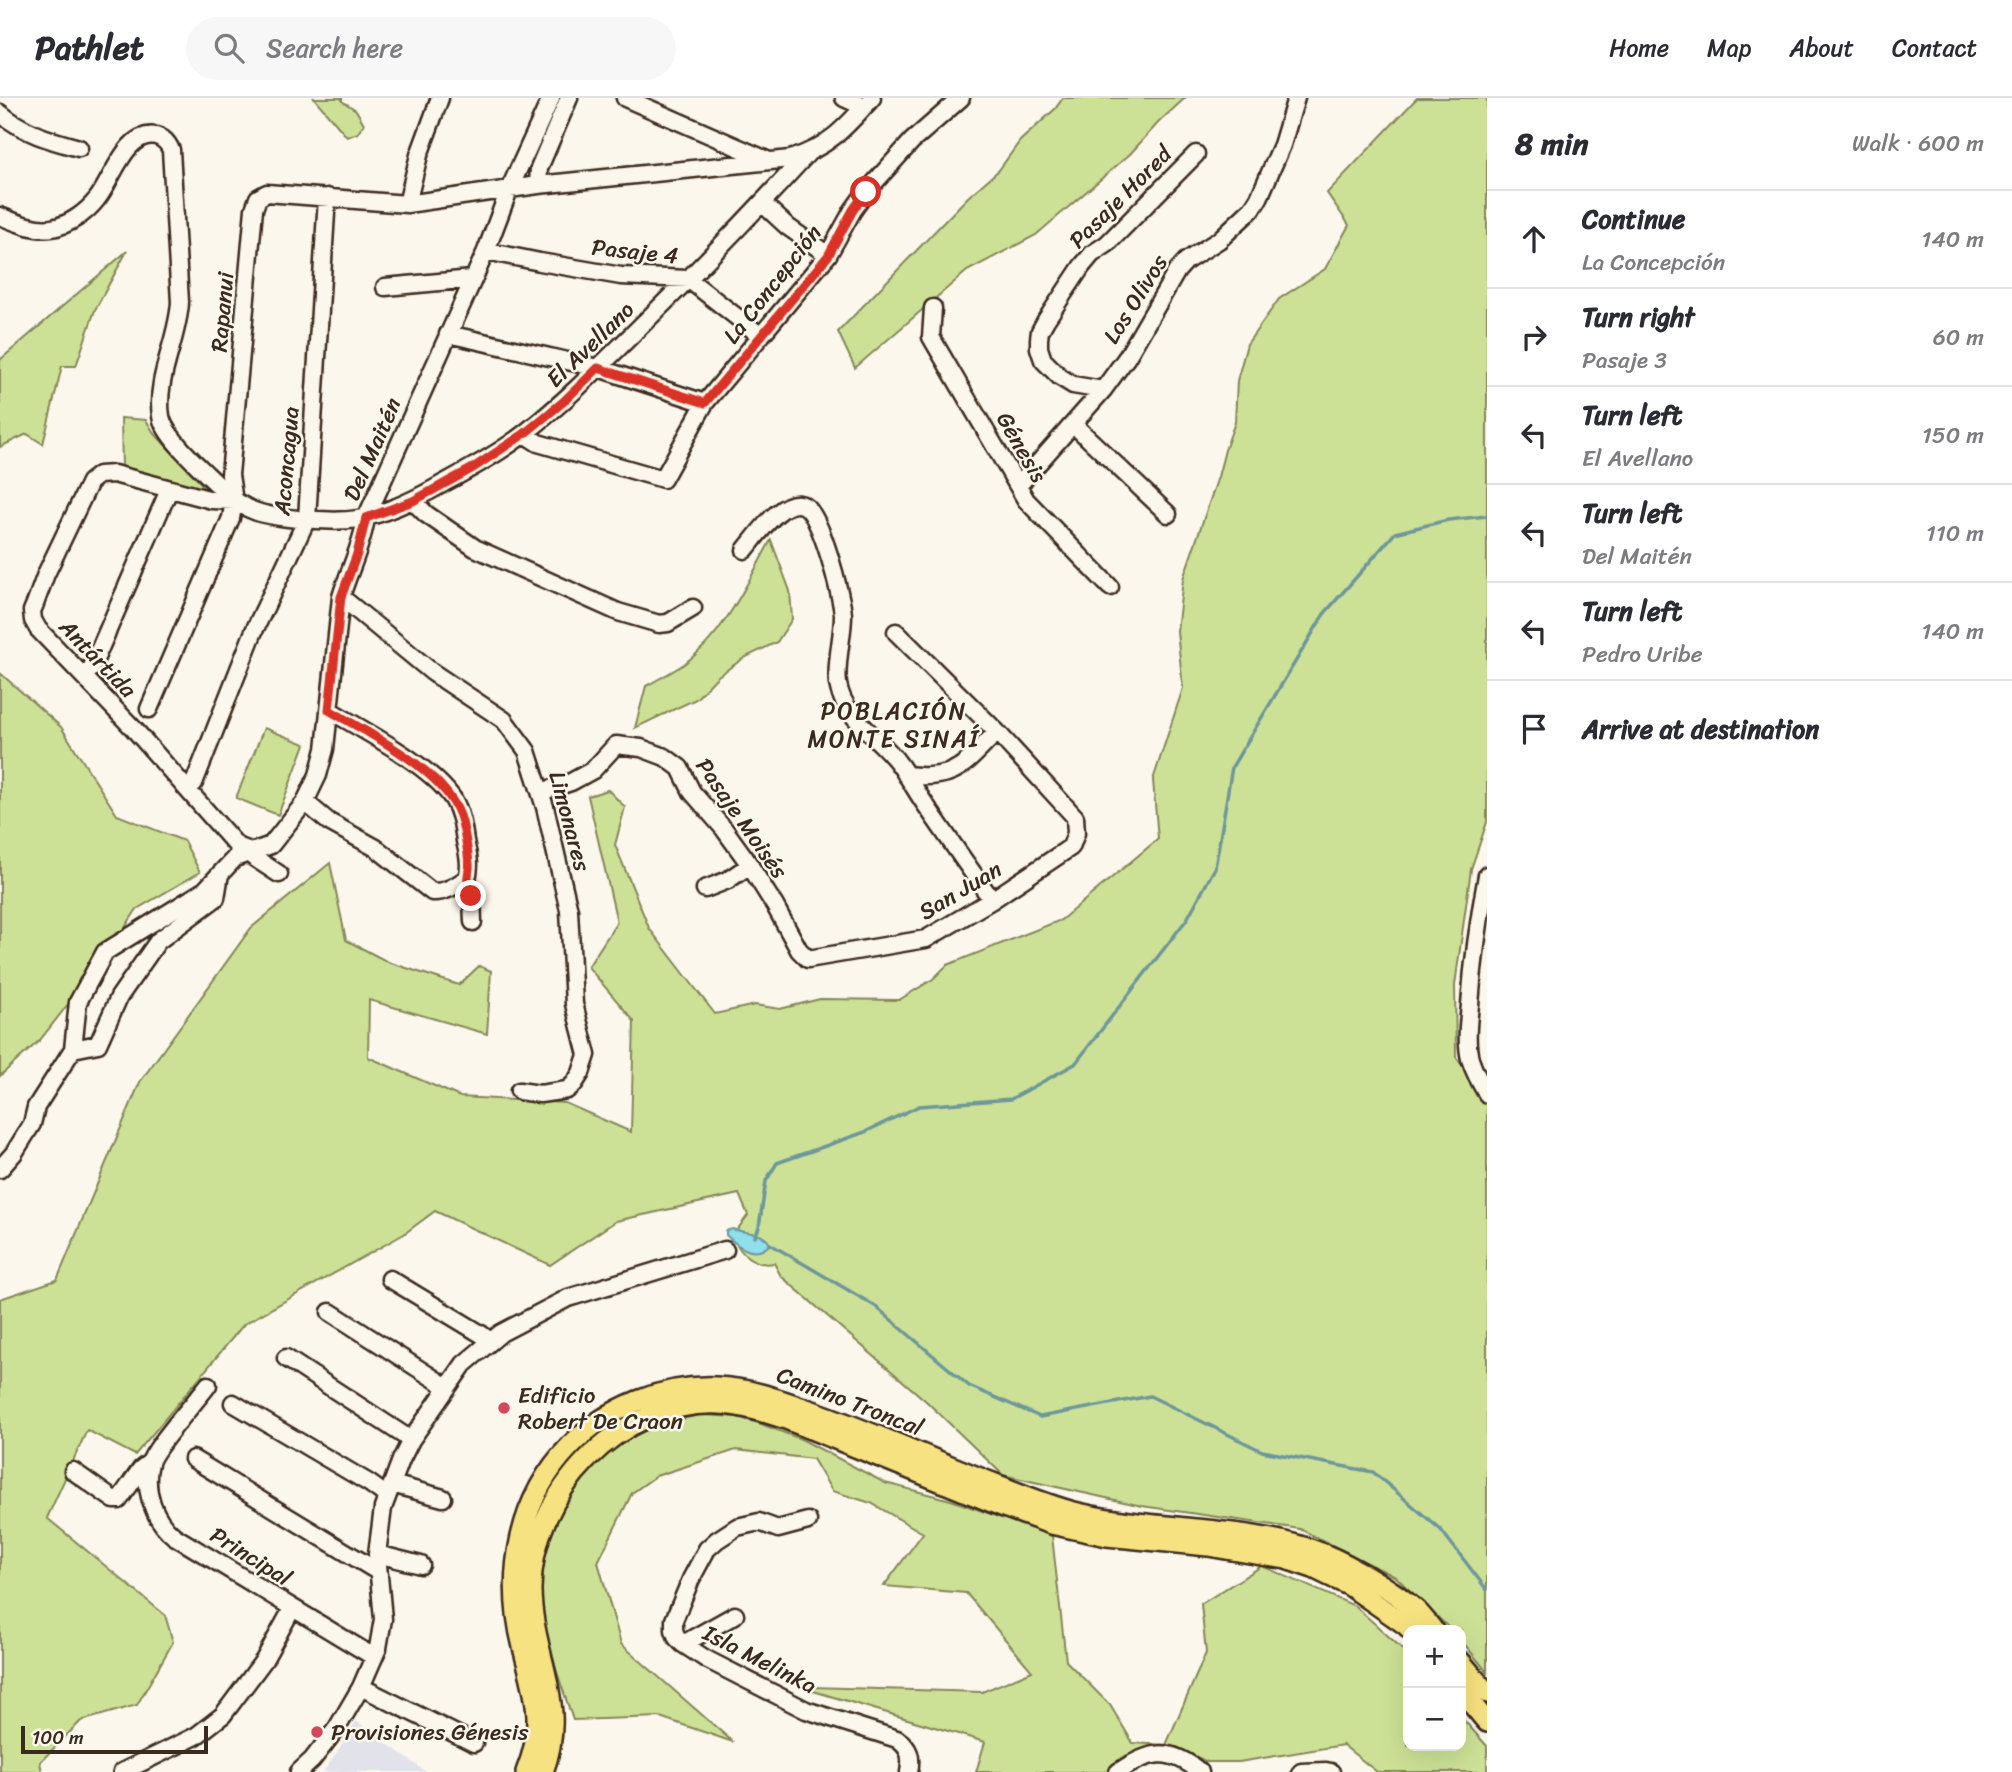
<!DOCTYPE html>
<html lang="en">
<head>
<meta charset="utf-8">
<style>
  :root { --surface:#fff; --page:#f7f7f7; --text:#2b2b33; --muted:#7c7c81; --line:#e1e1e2 }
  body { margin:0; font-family:Sriracha,sans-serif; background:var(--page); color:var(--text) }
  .controls { position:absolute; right:21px; bottom:21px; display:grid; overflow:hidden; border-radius:14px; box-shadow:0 7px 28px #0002 }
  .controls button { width:63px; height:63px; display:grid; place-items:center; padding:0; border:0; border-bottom:2px solid var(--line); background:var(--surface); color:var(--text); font:35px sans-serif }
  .scale { position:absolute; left:21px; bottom:18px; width:187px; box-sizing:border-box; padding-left:7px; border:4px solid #3b2a1e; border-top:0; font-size:19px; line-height:24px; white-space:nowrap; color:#3b2a1e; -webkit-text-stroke:5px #fbf7ec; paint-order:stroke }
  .stop { position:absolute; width:21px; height:21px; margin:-16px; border:5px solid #d93025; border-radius:50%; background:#fff }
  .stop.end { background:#d93025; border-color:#fff; box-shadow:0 2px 7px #0008 }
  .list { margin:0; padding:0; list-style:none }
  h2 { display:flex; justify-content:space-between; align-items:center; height:91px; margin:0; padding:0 28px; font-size:30px }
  h2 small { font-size:23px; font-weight:400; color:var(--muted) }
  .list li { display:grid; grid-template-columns:46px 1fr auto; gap:21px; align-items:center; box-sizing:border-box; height:98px; padding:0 28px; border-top:2px solid var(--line) }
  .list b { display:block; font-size:26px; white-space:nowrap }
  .list p { margin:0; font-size:23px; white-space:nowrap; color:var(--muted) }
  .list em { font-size:23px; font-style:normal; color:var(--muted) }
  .icon { flex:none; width:38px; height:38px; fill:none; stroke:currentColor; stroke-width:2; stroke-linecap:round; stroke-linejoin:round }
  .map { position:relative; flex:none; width:1487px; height:1674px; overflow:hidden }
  header { display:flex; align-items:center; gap:42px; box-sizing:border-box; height:98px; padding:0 35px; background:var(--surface); border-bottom:2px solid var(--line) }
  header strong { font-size:33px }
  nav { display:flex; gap:38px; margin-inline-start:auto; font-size:24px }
  .search { width:490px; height:63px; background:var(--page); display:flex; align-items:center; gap:18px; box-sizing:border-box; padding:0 24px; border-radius:38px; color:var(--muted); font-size:26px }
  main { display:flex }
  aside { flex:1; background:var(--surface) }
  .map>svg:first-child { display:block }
  .built { fill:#e2e3ea }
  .green { fill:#cde196; stroke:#84865a; stroke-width:2 }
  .water { fill:#90dfed; stroke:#6e979a; stroke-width:2 }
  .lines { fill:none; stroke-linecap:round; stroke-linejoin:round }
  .stream { stroke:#6e979a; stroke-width:3.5 }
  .minor-casing { stroke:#3b2a1e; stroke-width:21 }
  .major-casing { stroke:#3b2a1e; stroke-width:24 }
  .minor { stroke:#fbf7ec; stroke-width:16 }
  .major { stroke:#f7e281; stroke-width:19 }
  .route { stroke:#d93025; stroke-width:9 }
  .poi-dot { fill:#d1495b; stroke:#fbf7ec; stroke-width:2.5 }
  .labels { text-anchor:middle; stroke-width:5; stroke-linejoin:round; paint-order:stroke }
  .street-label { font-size:23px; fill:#3b2a1e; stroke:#fbf7ec }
  .poi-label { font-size:23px; fill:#3b2a1e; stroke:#fbf7ec; text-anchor:start }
  .neighbourhood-label { font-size:24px; letter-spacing:2px; fill:#3b2a1e; stroke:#fbf7ec }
</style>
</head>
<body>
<header>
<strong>Pathlet</strong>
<div class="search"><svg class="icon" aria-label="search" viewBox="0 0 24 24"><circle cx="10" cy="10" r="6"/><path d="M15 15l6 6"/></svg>Search here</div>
<nav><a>Home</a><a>Map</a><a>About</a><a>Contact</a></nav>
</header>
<main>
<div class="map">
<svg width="1487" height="1674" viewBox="0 0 1487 1674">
  <rect width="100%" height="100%" fill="#fbf7ec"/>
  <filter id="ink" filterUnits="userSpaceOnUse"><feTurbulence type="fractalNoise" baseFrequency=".0143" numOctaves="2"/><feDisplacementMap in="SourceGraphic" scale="14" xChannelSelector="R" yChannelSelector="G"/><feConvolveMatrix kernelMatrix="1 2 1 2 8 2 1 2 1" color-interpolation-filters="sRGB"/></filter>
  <g filter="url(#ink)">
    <path class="built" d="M356 1623 426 1674H323L332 1662Z"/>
    <path class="green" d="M314 0H342V3L356 12 364 26 358 35 347 39Z
      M1063 0H1185L1159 24 1130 56 1036 137 967 173 855 270 838 234 968 99 999 72 1020 43 1055 11Z
      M1417 0H1487V724L1471 771 1455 887 1456 959 1487 1002V1574L1461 1542V1532H1451L1396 1479 1300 1431 1142 1408 1003 1377 926 1303 781 1178 774 1165C756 1169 736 1155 734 1136L748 1117 739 1096 616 1123 550 1167 435 1113 404 1136 244 1226 135 1357 87 1332 47 1420 165 1517 173 1544 137 1607 81 1623 40 1664 42 1674H0V1201L57 1182 140 984 251 830 330 765 346 842 388 864 459 887 479 868 491 873 487 936 369 902 368 959 460 999 565 1005 631 1034 634 923 588 869 617 824 588 698 608 692 625 709 615 747 649 830 715 916 755 907 780 911 820 901 899 902 933 881 947 867 1061 822 1158 741 1153 682 1183 590 1177 533 1183 481 1218 379 1225 352 1235 324 1237 283 1247 246 1279 201 1325 171 1349 127 1327 95Z
      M127 153 95 212 76 268H62L43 346 27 336 0 349V262Z
      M121 320 146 322 154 335 207 392 122 371Z
      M771 442 790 493 792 521 777 544 744 560 718 578 696 601 635 630 646 588C659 581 672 574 684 566 725 536 747 485 771 442Z
      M0 575 61 629 117 717 184 743 200 774 137 811 109 854 40 942 0 978Z
      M264 630 305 646 278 717 236 700Z
      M701 1317 737 1319 758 1325 801 1341 885 1385 951 1402 1052 1438 1066 1563 1110 1607 1133 1645 1166 1647 1206 1555 1201 1506 1262 1468 1355 1508 1408 1556V1648H1461V1619L1487 1648V1674H1377L1343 1647 1239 1664H1207L1177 1649 1136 1658 1111 1674H976L985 1644 810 1592 811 1589 982 1594 1032 1573 966 1495 884 1488 923 1435 871 1405 832 1393 813 1361 736 1352 656 1378 632 1395 598 1464 621 1546 733 1644 660 1619 573 1622 541 1526 542 1477 550 1434 568 1398 588 1372 610 1353 630 1339 661 1325Z"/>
    <path class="water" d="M732 1131C745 1136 762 1132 770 1146 756 1162 738 1149 726 1137V1133Z"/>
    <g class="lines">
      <path class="stream" d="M755 1139 759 1129 766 1083 777 1065 865 1034 919 1008 1011 1001 1075 966 1187 821 1215 770 1232 669 1324 516 1395 435 1448 422 1487 418
        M770 1146 875 1208 969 1288 1040 1319 1150 1298 1262 1353 1373 1374 1441 1432 1487 1492"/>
      <defs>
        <path id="minor" d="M625 0 767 62
          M844 0 864 9
          M0 15C24 35 49 42 79 50
          M538 87 539 70 569 0
          M762 105 788 129 828 157
          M407 106 419 57 440 0
          M0 118C15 124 35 133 52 130 69 127 86 115 97 101 112 83 126 32 156 38 164 40 168 45 171 52L180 204C178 242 155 280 161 318 164 339 206 375 222 391 245 415 266 418 298 421 319 422 346 425 367 419 394 412 420 399 444 385 472 370 501 354 525 335 570 300 609 259 650 219 704 166 757 111 808 55
          M486 153 540 164 621 178 688 181 761 238
          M385 189 472 181
          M933 210 931 239 1026 402 1110 489
          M448 236 598 270 705 305
          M1103 292 1073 287 1060 279 1043 262 1039 250V241L1040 233 1046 222 1082 168 1092 156 1107 146 1196 56
          M1073 326 1168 416
          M524 336 538 345 663 381 705 305 828 157 853 112 866 94 912 43 961 0
          M1018 388 1103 292 1127 259 1177 173 1186 163 1219 142 1252 111 1259 100 1282 47 1296 0
          M234 403 212 402 114 376 99 377 90 384 46 476 35 506 32 513 33 522 38 531 134 631 237 748 250 753
          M413 403 426 416 475 450 618 514 659 526 668 525 693 510
          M745 452C757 438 784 396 805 408 821 417 842 499 843 517 843 539 835 566 838 586 844 621 880 639 899 666 908 678 916 693 925 706 947 738 969 770 992 802
          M341 499 432 574 504 622 527 653 545 709 569 812 574 906 587 957 581 975 574 986 567 992 540 996 519 993
          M91 571 169 392
          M149 611 231 420 234 403 230 377 254 111 258 100 267 95 407 106 538 87 790 61C828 50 846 29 872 0
          M906 677C957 683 963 667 997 634
          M188 691 194 685 254 533 307 421 327 99
          M541 694 571 684 593 672 616 647 641 650 665 659 680 670 692 694 724 731 745 760 775 808 799 852 808 861 926 841 992 802 1071 749 1076 735 1075 719 997 634 896 534
          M305 704 329 724 376 750 432 794C445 795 457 787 467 780 471 768 468 756 465 743 463 728 461 714 453 701 430 667 365 633 329 612
          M250 753 253 759 279 776
          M1487 777C1479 820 1473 863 1470 907 1468 925 1466 944 1470 961 1474 973 1480 985 1487 996
          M467 780 472 798 473 824
          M705 791 728 782 750 767
          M73 951 78 904 105 854 205 792 235 760 271 747 305 704 318 677 325 651 341 499C349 472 362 448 366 420L486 153 509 92 551 0
          M0 1071 14 1055 32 1026 36 1009 73 951 98 946 119 899 158 843 216 800 220 776
          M390 1181 481 1236 490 1243
          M330 1214 447 1289
          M286 1260 411 1342
          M208 1287C197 1302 153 1351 150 1365 143 1392 154 1422 174 1438L374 1559
          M233 1305 369 1385 387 1398
          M193 1361 377 1473
          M73 1373 114 1402H119L141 1371 150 1364
          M392 1386 443 1400
          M808 1423 778 1431 759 1424 737 1429 717 1442 707 1451 691 1481 674 1522V1532L677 1540 683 1546 706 1561 806 1612 897 1641C910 1650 912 1659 909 1674
          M377 1456 421 1467
          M683 1546 735 1517
          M361 1589 474 1645
          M122 1674 196 1638 223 1617 264 1562 292 1511
          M299 1674 312 1662 337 1630 361 1589 378 1550 383 1521 377 1456 383 1410 401 1362 411 1342 464 1266 501 1235 568 1200 725 1152
          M1118 1674C1149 1653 1169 1648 1200 1674
          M1301 1674 1326 1673 1331 1674"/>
        <path id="major" d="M1461 1564 1487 1595
          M1461 1593 1487 1624
          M526 1674C546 1625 535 1597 523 1549 505 1477 518 1401 571 1347 608 1309 663 1287 716 1289 753 1290 786 1304 821 1316 879 1337 936 1363 993 1385 1021 1396 1049 1408 1078 1415 1159 1434 1246 1426 1324 1456 1351 1467 1395 1493 1417 1513 1423 1519 1428 1526 1433 1532
          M543 1674C569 1605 532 1559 531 1492 531 1394 619 1302 719 1306 742 1307 764 1314 786 1321L1004 1409 1051 1426 1107 1438 1208 1448 1286 1461 1313 1470 1350 1488 1406 1527 1411 1532"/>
      </defs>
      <use href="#minor" class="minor-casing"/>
      <use href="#major" class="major-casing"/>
      <use href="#minor" class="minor"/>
      <use href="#major" class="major"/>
    </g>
  </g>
  <g class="lines" filter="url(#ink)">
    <path class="route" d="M471 798C470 793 468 787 468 782 467 777 470 772 469 766 468 753 465 737 462 724 450 675 370 636 329 612L341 499 357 456 366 420 413 403 473 370 524 336 563 304 598 270 705 305 828 158 853 112 866 94"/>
  </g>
  <g class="poi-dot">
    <circle cx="504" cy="1310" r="7"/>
    <circle cx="317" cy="1634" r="7"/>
  </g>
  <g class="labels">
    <g class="street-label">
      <text transform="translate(1120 99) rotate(-45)" y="8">Pasaje Hored</text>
      <text transform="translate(635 153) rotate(6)" y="8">Pasaje 4</text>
      <text transform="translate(772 186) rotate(-52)" y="8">La Concepción</text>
      <text transform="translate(1135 201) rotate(-58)" y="8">Los Olivos</text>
      <text transform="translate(222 214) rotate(-85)" y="8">Rapanui</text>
      <text transform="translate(590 246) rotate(-44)" y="8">El Avellano</text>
      <text transform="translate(1022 349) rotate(60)" y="8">Génesis</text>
      <text transform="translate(372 351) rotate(-66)" y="8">Del Maitén</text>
      <text transform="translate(286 363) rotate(-85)" y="8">Aconcagua</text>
      <text transform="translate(98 560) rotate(46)" y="8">Antártida</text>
      <text transform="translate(742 720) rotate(55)" y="8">Pasaje Moisés</text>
      <text transform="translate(570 723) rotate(75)" y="8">Limonares</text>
      <text transform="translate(960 792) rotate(-31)" y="8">San Juan</text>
      <text transform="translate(850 1303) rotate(21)" y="8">Camino Troncal</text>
      <text transform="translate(251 1458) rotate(32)" y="8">Principal</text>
      <text transform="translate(760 1561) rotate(27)" y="8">Isla Melinka</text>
    </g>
    <g class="poi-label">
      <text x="518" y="1305">Edificio<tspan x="518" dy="26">Robert De Craon</tspan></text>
      <text x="331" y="1642">Provisiones Génesis</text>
    </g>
    <g class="neighbourhood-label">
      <text x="894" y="621">POBLACIÓN<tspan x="894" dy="28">MONTE SINAÍ</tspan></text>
    </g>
  </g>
</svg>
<div class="controls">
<button>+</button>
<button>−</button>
</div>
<div class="scale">100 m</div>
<div class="stop" style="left:866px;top:94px"></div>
<div class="stop end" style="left:471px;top:798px"></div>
</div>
<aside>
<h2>8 min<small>Walk · 600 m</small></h2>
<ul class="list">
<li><svg class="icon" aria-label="ahead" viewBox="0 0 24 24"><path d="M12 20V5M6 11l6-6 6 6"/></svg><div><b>Continue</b><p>La Concepción</p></div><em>140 m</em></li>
<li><svg class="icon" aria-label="right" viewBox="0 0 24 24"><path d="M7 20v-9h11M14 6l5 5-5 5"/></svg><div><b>Turn right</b><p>Pasaje 3</p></div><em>60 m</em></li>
<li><svg class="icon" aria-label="left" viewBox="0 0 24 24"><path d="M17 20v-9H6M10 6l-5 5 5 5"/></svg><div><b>Turn left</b><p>El Avellano</p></div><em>150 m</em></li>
<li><svg class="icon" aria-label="left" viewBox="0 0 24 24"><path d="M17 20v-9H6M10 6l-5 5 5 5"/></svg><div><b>Turn left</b><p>Del Maitén</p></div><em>110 m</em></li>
<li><svg class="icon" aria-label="left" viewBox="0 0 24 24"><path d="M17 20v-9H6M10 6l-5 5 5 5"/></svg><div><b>Turn left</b><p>Pedro Uribe</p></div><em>140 m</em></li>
<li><svg class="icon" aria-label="arrive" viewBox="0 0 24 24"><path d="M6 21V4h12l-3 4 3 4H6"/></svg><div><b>Arrive at destination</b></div></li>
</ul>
</aside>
</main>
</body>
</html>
